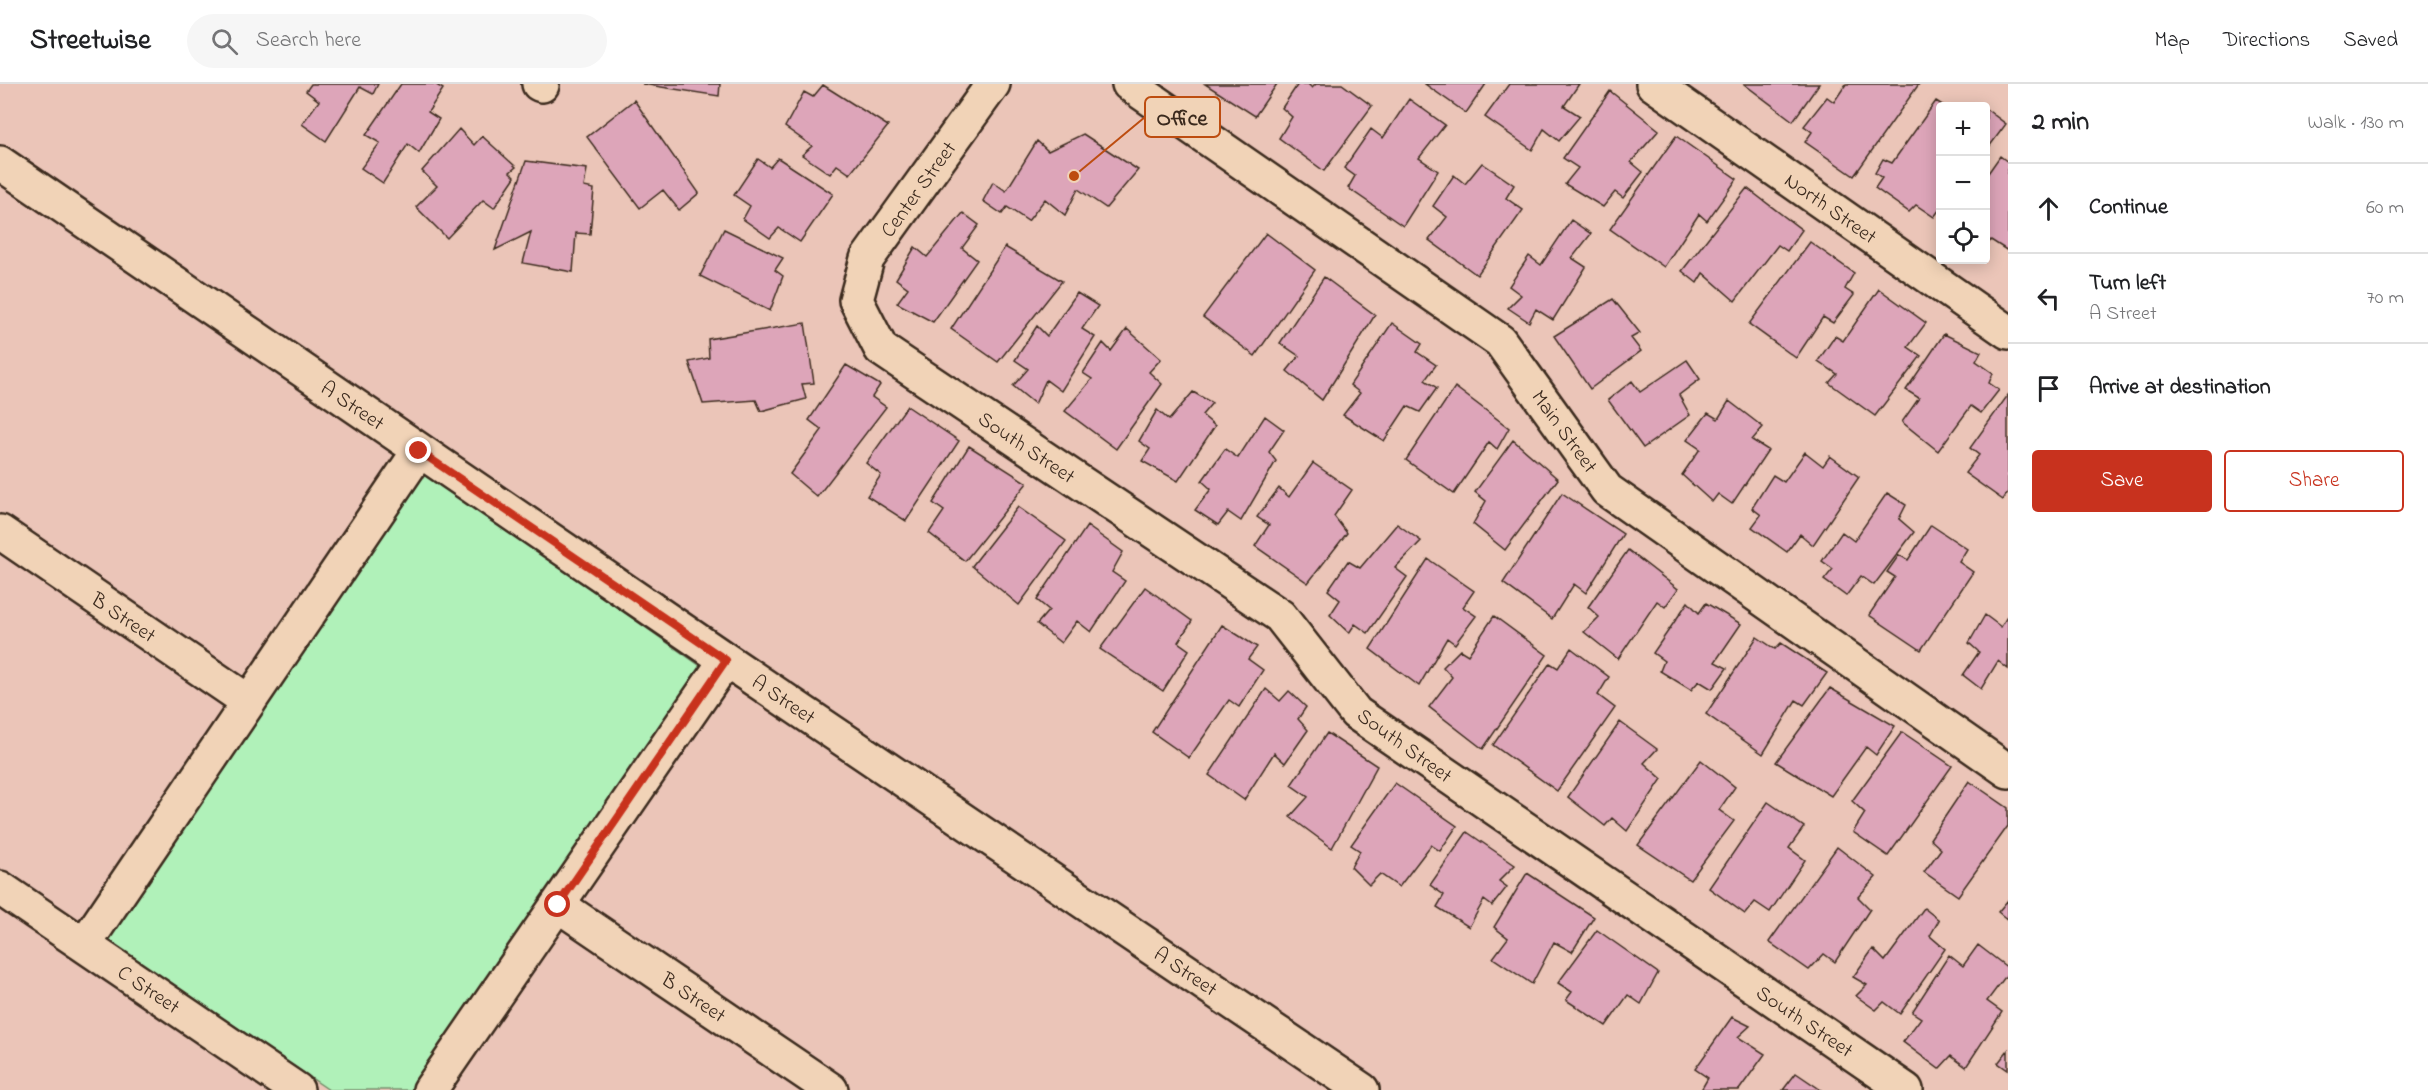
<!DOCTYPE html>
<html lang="en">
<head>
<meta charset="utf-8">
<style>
  :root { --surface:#fff; --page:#f6f6f6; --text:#202124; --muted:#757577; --line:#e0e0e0; --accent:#c8321e }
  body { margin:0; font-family:"Indie Flower",sans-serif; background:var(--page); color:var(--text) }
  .controls { position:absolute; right:18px; top:18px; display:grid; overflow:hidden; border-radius:6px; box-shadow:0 3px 15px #0003 }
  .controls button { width:54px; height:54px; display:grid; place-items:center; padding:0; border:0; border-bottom:2px solid var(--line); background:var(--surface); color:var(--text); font:30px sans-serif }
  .stop { position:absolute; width:18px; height:18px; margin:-14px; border:4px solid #c8321e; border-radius:50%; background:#fff }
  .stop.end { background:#c8321e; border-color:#fff; box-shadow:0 2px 6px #0008 }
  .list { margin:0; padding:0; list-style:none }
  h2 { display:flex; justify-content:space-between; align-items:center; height:78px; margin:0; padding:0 24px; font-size:26px }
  h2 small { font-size:20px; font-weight:400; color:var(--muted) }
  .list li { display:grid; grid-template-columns:39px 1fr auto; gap:18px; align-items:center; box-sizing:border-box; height:90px; padding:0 24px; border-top:2px solid var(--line) }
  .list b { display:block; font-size:22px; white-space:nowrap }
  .list p { margin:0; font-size:20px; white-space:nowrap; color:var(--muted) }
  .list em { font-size:20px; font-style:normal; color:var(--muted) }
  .actions { display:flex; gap:12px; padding:18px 24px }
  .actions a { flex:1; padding:14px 0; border:2px solid var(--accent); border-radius:6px; text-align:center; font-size:21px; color:var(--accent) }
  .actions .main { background:var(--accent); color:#fff }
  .icon { flex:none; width:33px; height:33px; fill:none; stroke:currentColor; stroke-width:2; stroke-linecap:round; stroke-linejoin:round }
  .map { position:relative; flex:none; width:2008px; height:1006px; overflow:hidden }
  header { display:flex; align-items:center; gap:36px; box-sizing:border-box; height:84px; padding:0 30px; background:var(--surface); border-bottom:2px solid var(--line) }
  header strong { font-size:28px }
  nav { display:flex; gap:33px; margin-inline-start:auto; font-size:21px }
  .search { width:420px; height:54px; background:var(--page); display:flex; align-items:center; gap:15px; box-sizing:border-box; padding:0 21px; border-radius:33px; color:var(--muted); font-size:22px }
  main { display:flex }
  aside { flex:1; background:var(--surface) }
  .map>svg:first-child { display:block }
  .green { fill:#b0f1b9; stroke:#768e6c; stroke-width:1.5 }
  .building { fill:#dda5b9; stroke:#3b2a1e; stroke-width:1.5 }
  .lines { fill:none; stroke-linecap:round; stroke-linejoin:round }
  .minor-casing { stroke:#3b2a1e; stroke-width:38 }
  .minor { stroke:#f1d3b7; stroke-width:33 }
  .route { stroke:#c8321e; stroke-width:8 }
  .labels { text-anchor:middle; stroke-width:4.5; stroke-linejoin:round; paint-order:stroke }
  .street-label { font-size:21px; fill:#3b2a1e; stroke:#f1d3b7 }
  .leader { fill:none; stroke:#bd4d10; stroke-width:2 }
  .callout-dot { fill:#bd4d10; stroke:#f1d3b7; stroke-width:2 }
  .callout { fill:#f1d3b7; stroke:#bd4d10; stroke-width:2 }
  .callout-label { font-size:22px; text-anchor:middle; font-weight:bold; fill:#3b2a1e }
</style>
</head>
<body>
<header>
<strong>Streetwise</strong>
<div class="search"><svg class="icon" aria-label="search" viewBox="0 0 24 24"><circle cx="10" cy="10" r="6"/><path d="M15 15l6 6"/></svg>Search here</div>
<nav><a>Map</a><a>Directions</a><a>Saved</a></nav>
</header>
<main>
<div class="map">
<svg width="2008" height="1006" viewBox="0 0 2008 1006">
  <rect width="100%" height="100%" fill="#ebc5b8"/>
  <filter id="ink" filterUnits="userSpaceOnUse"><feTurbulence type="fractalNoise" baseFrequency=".0167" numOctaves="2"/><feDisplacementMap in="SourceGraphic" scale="12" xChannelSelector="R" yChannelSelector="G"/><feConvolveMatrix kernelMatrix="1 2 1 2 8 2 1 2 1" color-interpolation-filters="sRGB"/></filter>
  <g filter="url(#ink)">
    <path class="green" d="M419 384 706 586 417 1006H329L99 850Z"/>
    <path class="building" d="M311 0H378L373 10 360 3 326 57 302 40 319 17 306 7Z
      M401 0H435L443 5 428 28 439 35 419 69 408 60 383 99 361 84 380 59 366 51Z
      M642 0H720L719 12Z
      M1205 0H1277L1255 32Z
      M1298 0H1308L1312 4 1316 0H1342L1372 22 1324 87 1279 54 1292 33 1282 24Z
      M1425 0H1486L1466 29Z
      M1509 0H1579L1564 22 1580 32 1559 57 1544 45 1532 66 1485 33Z
      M1744 0H1819L1793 37Z
      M1846 0H1919L1854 92 1805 58 1812 48 1804 42 1827 13 1834 18Z
      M823 1 888 42 850 90 837 81 830 90 802 71 812 62 785 43 804 8 813 13Z
      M1610 7 1659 46 1631 78 1643 88 1623 114 1615 108 1603 123 1565 100 1578 84 1563 74Z
      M1409 15 1445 41 1419 74 1438 87 1403 142 1348 104 1355 92 1344 84 1371 45 1383 54Z
      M634 16 699 109 679 126 663 106 640 124 587 53Z
      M1936 17 1944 22H1940V125L1934 133 1916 121 1909 128 1875 104 1882 94 1875 89 1883 75 1892 79Z
      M1986 25 2006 40 1986 67Z
      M459 45 474 61 482 52 516 83 510 88 515 93 494 124 483 116 447 154 416 123 437 102 422 87Z
      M1083 50 1138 86 1106 124 1078 105 1065 131 1045 115 1028 137 1007 123 1002 130 983 117 993 98 1006 107 1037 57 1048 67Z
      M1676 52 1737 95 1707 137 1699 130 1664 183 1610 145Z
      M2000 72 2008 78V167L1991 156 1986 162V92Z
      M778 74 833 110 800 158 779 144 770 154 743 135 750 122 734 111 758 75 770 83Z
      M526 77 587 85 584 103 594 105 590 150 576 149 573 188 523 179 531 148 495 166Z
      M1482 79 1514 101 1506 114 1523 126 1477 191 1429 156 1447 133 1433 122 1454 91 1465 100Z
      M1747 104 1802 146 1787 167 1778 161 1735 217 1703 189 1697 199 1682 187Z
      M963 129 979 141 962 164 977 176 933 238 897 219 908 204 896 195 915 163 927 173Z
      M1571 136 1591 150 1572 174 1586 183 1553 236 1536 225 1529 238 1508 224 1521 211 1509 202 1529 172 1541 181Z
      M724 145 783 174 775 186 783 192 770 227 700 192Z
      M1266 149 1315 186 1255 272 1203 233Z
      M1810 158 1854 189 1845 205 1854 211 1833 239 1823 233 1796 274 1749 240Z
      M1005 163 1062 197 998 278 951 245Z
      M1324 193 1375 231 1322 316 1287 287 1299 272 1280 259Z
      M1879 205 1926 239 1908 263 1921 272 1875 332 1829 299 1837 290 1818 277 1835 252 1843 257Z
      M1077 209 1098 222 1082 245 1095 253 1061 307 1046 296 1035 320 1013 302 1028 285 1015 276 1037 242 1047 252Z
      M1613 215 1640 249 1631 254 1641 267 1590 305 1554 252Z
      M805 239 814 299 802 300 806 315 761 327 756 316 703 320 689 278 709 274 708 255Z
      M1392 239 1422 260 1417 268 1436 281 1425 296 1437 304 1420 328 1407 322 1384 357 1343 331 1360 309 1350 301Z
      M1127 245 1161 275 1149 288 1162 300 1116 365 1065 327 1092 295 1083 289 1103 259 1111 267Z
      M1944 250 1981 268 1976 277 1993 289 1989 299 1999 306 1981 329 1971 322 1938 367 1902 338 1919 314 1906 306Z
      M1687 276 1700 295 1679 311 1690 331 1643 364 1608 316 1632 297 1640 308Z
      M846 281 880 301 872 313 886 323 817 413 790 390 822 346 809 336Z
      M1455 303 1509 344 1497 365 1489 358 1454 410 1406 376Z
      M1193 308 1212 319 1202 331 1215 342 1178 397 1142 377 1150 365 1139 357 1157 326 1169 336Z
      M2008 311V408L2003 416 1965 389 1979 371 1970 364Z
      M1729 317 1763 343 1752 356 1768 366 1732 420 1718 410 1712 418 1682 391 1700 365 1687 356 1708 329 1718 335Z
      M907 322 959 357 906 437 867 412 881 391 866 379Z
      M1265 332 1284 346 1269 368 1276 377 1241 437 1228 428 1218 441 1195 426 1211 405 1202 397 1225 365 1238 374Z
      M1513 356 1558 395 1505 466 1473 440 1486 417 1475 408Z
      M969 362 1027 399 965 477 929 449 944 427 933 419Z
      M1805 368 1823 382 1830 372 1859 393 1813 461 1800 450 1787 468 1752 443 1761 431 1752 424 1773 391 1784 398Z
      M1313 379 1352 406 1334 432 1347 449 1308 499 1255 462 1269 441 1257 433 1279 404 1289 413Z
      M1562 409 1623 450 1586 509 1574 500 1552 535 1503 499Z
      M1887 409 1906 421 1899 435 1914 448 1874 501 1861 492 1846 512 1824 496 1833 485 1822 477 1842 448 1854 457Z
      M1018 423 1066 457 1019 521 972 482Z
      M1397 440 1421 457 1395 484 1407 493 1368 549 1355 540 1349 549 1330 531 1340 516 1328 506 1348 477 1360 484Z
      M1931 441 1967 465 1959 478 1973 488 1921 566 1869 531 1895 493 1887 488 1899 471 1908 476Z
      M1087 442 1123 468 1112 488 1125 497 1091 548 1077 537 1061 559 1037 540 1049 526 1037 516Z
      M1628 466 1678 505 1665 523 1657 517 1618 575 1584 548 1599 533 1588 523Z
      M1428 475 1474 507 1463 523 1476 532 1455 560 1447 554 1419 602 1370 565Z
      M1145 503 1192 537 1178 558 1189 566 1163 607 1100 565Z
      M1688 518 1699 529 1706 519 1741 540 1715 578 1727 584 1712 605 1699 597 1691 606 1660 587 1664 577 1653 569Z
      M1985 531 2001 543 2008 531V585L1998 577 1981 605 1963 591 1979 568 1969 559Z
      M1494 532 1547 571 1483 665 1429 623 1452 593 1443 583 1460 566 1468 571Z
      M1222 541 1257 563 1248 575 1263 586 1239 623 1229 616 1189 674 1152 648Z
      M1757 553 1775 565 1781 559 1827 589 1804 621 1796 616 1763 670 1706 630Z
      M1571 564 1609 593 1598 611 1615 624 1557 707 1493 661 1550 579 1558 584Z
      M1830 604 1895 642 1876 671 1866 663 1831 712 1776 678Z
      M1266 605 1280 617 1289 607 1306 623 1298 635 1308 646 1285 679 1274 669 1244 716 1209 691Z
      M1620 638 1657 665 1644 679 1662 695 1627 747 1612 734 1605 742 1568 713Z
      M1902 648 1952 682 1888 772 1853 748 1865 729 1852 717Z
      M1327 649 1377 682 1332 764 1290 733 1308 713 1291 701Z
      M1701 676 1735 703 1719 726 1734 737 1690 796 1638 761Z
      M1969 697 2008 724V742L1958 812 1924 788 1941 765 1930 755Z
      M1395 699 1457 742 1440 767 1431 761 1399 803 1380 790 1369 801 1351 783 1360 767 1351 761Z
      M1768 718 1804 743 1789 764 1805 776 1770 828 1755 818 1745 830 1709 804Z
      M1467 748 1515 781 1499 797 1507 803 1492 822 1484 816 1469 843 1437 823 1444 811 1430 801Z
      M1837 763 1876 793 1858 813 1870 825 1835 878 1824 870 1809 886 1769 858Z
      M1527 789 1594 833 1572 868 1554 858 1532 900 1493 874 1508 854 1494 843Z
      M2008 816V836L1998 828Z
      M1924 824 1939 836 1930 852 1945 865 1900 930 1884 918 1876 926 1856 912 1867 901 1853 893 1873 865 1885 877Z
      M1597 846 1658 889 1641 920 1628 911 1606 942 1566 916 1572 908 1558 899Z
      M1978 861 2008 884V889L1987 917 2002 928 1966 983 1951 972 1939 985 1903 958 1921 934 1912 928 1949 871 1963 882Z
      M1732 933 1750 942 1738 953 1765 970 1739 1006H1701L1708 994 1695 985Z
      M2008 966V986L1998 979Z
      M1796 989 1821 1006H1783Z"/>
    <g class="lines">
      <defs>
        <path id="minor" d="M539 0 542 1
          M993 0 867 175 856 216 881 265 1280 532 1356 629 1906 1006
          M1129 0 1500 257 1607 406 2008 687
          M1653 0 2008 248
          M0 79 726 576 1362 1006
          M0 448 249 618
          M0 804 297 1006
          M558 821 831 1006
          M84 861 419 367
          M430 1006 726 576"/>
      </defs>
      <use href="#minor" class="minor-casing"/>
      <use href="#minor" class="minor"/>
    </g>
  </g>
  <g class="lines" filter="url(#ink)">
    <path class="route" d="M419 367 726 576 558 821"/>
  </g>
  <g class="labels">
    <g class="street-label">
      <text transform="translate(918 105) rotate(-54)" y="7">Center Street</text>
      <text transform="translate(1831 124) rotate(35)" y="7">North Street</text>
      <text transform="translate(353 321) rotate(34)" y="7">A Street</text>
      <text transform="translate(1565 347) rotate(54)" y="7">Main Street</text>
      <text transform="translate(1027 363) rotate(34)" y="7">South Street</text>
      <text transform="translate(124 533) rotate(34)" y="7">B Street</text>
      <text transform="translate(784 615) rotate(34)" y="7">A Street</text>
      <text transform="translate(1405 661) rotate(36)" y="7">South Street</text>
      <text transform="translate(1186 887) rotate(34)" y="7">A Street</text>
      <text transform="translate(149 905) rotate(34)" y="7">C Street</text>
      <text transform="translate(694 913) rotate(34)" y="7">B Street</text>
      <text transform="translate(1805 937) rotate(34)" y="7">South Street</text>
    </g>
  </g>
  <path class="leader" d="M1074 92L1145 33"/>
  <circle class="callout-dot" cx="1074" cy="92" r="6"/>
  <rect class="callout" x="1145" y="13" width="75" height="40" rx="6"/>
  <g class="callout-label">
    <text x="1182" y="41">Office</text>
  </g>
</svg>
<div class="controls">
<button>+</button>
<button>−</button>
<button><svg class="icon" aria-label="locate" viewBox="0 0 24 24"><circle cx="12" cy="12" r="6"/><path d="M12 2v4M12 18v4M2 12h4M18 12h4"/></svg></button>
</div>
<div class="stop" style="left:558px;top:821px"></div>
<div class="stop end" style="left:419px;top:367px"></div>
</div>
<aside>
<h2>2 min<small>Walk · 130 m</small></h2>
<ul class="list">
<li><svg class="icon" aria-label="ahead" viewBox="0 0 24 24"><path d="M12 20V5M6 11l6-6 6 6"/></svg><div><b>Continue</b></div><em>60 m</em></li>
<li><svg class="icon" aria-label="left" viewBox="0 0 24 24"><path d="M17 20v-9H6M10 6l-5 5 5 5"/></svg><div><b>Turn left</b><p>A Street</p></div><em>70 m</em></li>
<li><svg class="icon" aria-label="arrive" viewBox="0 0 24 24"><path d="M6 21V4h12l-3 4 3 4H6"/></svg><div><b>Arrive at destination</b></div></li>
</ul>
<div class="actions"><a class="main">Save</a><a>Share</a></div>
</aside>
</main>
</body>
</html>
